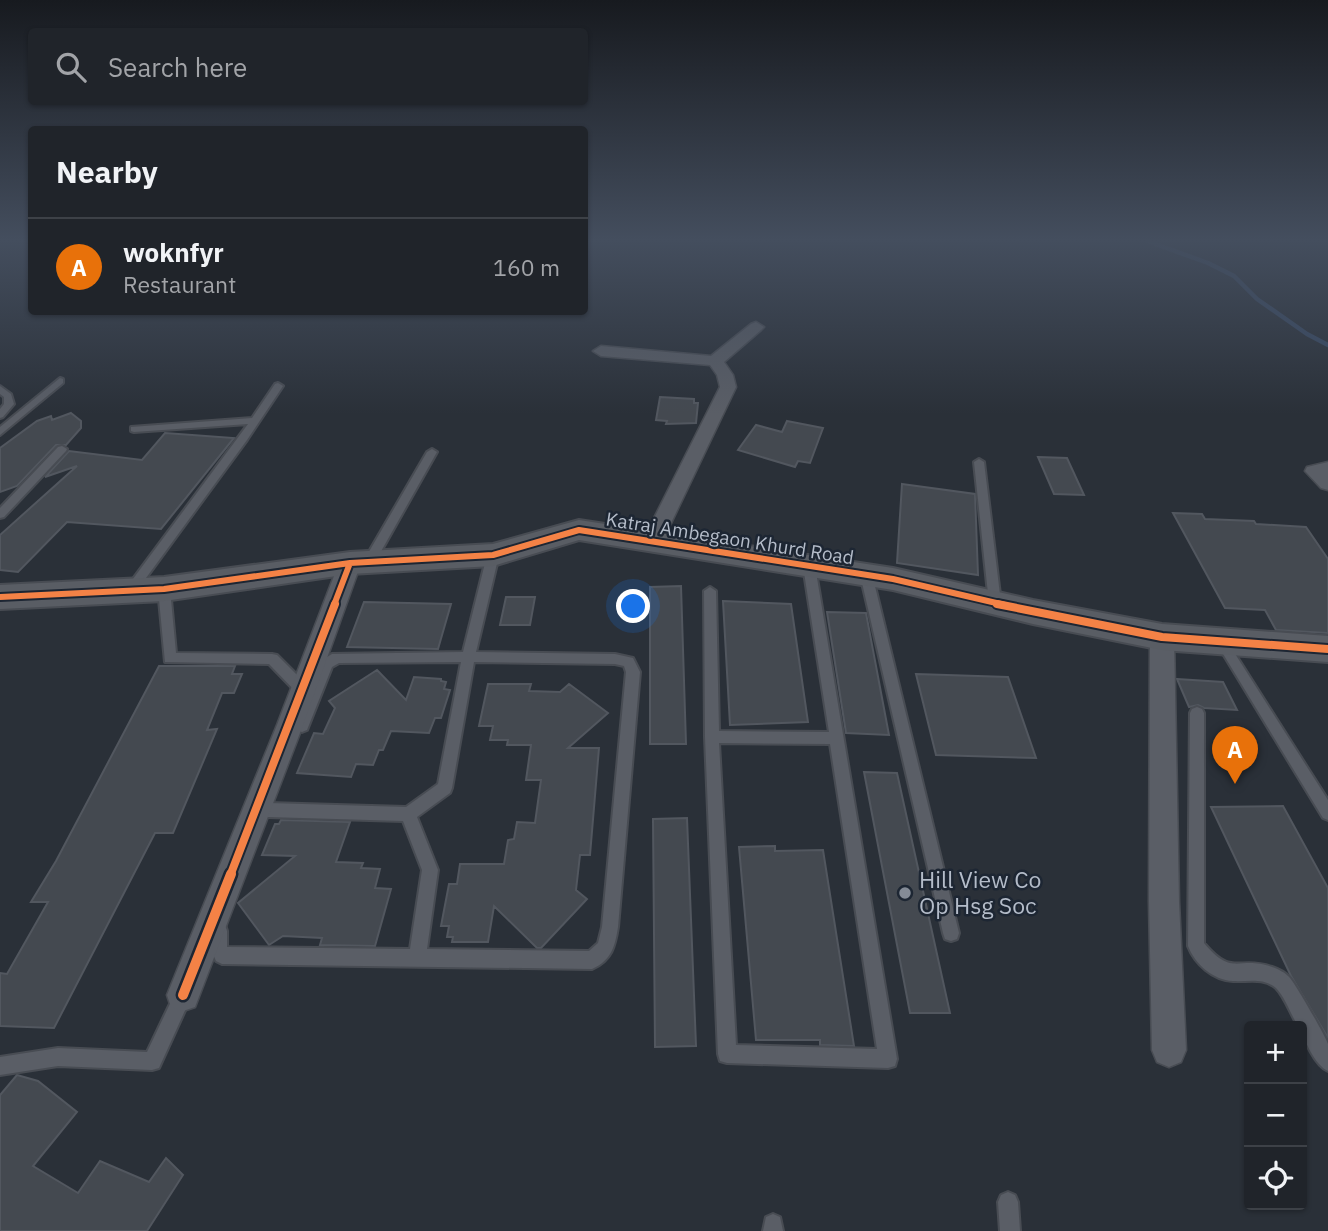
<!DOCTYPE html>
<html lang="en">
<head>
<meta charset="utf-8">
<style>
  :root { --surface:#20242a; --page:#2d3036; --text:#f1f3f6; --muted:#a2a4a8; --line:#3d4147; --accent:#b45309 }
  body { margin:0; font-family:"IBM Plex Sans",sans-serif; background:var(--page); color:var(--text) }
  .controls { position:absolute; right:21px; bottom:21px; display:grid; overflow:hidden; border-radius:7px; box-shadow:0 2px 5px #0004 }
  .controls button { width:63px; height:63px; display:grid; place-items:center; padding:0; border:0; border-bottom:2px solid var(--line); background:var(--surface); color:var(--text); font:35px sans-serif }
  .you { position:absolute; left:634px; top:607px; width:24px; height:24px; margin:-18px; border:5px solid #fff; border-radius:50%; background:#1a73e8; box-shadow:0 0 0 10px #1a73e833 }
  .badge { display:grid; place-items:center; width:46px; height:46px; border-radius:50%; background:var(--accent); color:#fff; font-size:23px; font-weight:700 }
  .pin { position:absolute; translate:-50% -58px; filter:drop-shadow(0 2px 4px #0008) }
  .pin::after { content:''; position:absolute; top:37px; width:24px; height:21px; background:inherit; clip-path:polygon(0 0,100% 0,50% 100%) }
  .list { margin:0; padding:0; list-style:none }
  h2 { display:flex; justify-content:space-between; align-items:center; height:91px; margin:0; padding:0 28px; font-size:30px }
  h2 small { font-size:23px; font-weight:400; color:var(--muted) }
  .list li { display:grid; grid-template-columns:46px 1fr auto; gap:21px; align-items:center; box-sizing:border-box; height:98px; padding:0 28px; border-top:2px solid var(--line) }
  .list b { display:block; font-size:26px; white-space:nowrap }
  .list p { margin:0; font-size:23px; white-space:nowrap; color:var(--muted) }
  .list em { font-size:23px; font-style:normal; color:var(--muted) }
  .icon { flex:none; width:38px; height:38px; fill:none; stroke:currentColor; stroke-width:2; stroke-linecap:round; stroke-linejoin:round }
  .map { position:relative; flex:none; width:1328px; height:1231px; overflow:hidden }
  .search { position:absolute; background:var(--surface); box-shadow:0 2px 5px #0004; left:28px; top:28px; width:560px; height:77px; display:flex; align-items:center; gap:18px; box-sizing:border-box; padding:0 24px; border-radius:7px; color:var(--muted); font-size:26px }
  .panel { position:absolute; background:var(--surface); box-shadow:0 2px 5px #0004; left:28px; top:126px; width:560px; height:189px; border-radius:7px }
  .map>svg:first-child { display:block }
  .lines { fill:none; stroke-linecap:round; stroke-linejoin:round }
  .stream { stroke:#384963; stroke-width:4.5 }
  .building { fill:#444950; stroke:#52575f; stroke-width:2 }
  .lane-casing { stroke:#484c53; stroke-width:4 }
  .street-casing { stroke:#484c53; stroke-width:3 }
  .secondary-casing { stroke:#484c53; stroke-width:4 }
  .lane { fill:#5a5e66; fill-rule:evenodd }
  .street { fill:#5a5e66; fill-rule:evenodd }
  .secondary { fill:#595d64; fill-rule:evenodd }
  .cycleway-far2-casing { stroke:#1d2633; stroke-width:10 }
  .cycleway-far1-casing { stroke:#1d2633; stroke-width:12 }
  .cycleway-casing { stroke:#1d2633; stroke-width:15 }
  .cycleway-far2 { stroke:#f48246; stroke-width:6 }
  .cycleway-far1 { stroke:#f48246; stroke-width:8 }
  .cycleway { stroke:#f48246; stroke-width:10 }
  .poi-dot { fill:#848b96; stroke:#1d2633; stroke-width:2.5 }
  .labels { text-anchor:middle; stroke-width:5; stroke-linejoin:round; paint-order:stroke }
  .street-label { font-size:19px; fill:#b4bcc9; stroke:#1d2633 }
  .near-poi-label { font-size:23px; fill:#b4bcc9; stroke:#1d2633; text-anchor:start }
</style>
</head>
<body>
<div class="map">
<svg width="1328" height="1231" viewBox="0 0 1328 1231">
  <rect width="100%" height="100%" fill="#2a3038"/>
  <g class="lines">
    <path class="stream" d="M1147 241 1208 263 1234 276 1257 299 1307 334 1328 345"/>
  </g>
  <path class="building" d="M660 397 694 399V403H698L696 423 666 424 667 421 656 420Z
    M71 413 81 421V428L66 445H56L17 486 0 492V448L37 421 51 416 52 420Z
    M787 421 823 428 810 463 798 461 795 467 738 450 756 425 782 432Z
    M165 433 234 438 161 529 67 522 18 572 0 570V535L77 466 45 477 69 451 142 460Z
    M1038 457 1067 458 1084 495 1054 494Z
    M902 484 975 494 978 575 897 563Z
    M1173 513 1202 514 1205 519 1254 521 1256 524 1306 527 1328 559V633L1276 630 1265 610 1225 608Z
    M681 586 686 744H650V587Z
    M506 597H535L530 625H500Z
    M723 601 791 604 808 722 730 725Z
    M364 602 451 604 438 649 347 647Z
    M827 612 866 613 889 735 846 733Z
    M159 666H235L232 674H242L234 693H222L207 730 217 729 173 833H155L54 1028 0 1026V973L7 974 48 902H31L56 861Z
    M377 670 406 700 414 677 441 679V681L446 682 444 689 450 690 441 718H435L429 733 391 731 383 750H379L373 765 356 764 351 777 297 773 314 733 323 734 335 708 329 701Z
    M916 674 1008 677 1036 758 936 755Z
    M1177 679 1223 682 1237 710 1204 708 1198 705 1189 707Z
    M488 684H531L529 691 560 692 569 684 608 713 568 748H599L590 855H580L576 890 587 899 541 948H537L494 906 488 942H452L453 937H447L449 926H441L449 884H457L460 864H504L508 840 514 839 517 822 535 823 541 780H526L531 745H507L508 740H490L493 726H479Z
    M864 772 897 773 950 1013H910Z
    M1283 806 1328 888V1038L1291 976 1211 807Z
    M687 818 696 1046 655 1047 653 819Z
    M281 820 350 822 336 862 363 863 361 868 380 869 375 888 391 889 375 946 320 945 322 938 283 936 269 945 238 903 295 856 262 855 275 824H279Z
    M775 846V851L823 850 854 1046 820 1045V1040H756L739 847Z
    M17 1075 38 1081 77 1112 33 1166 78 1193 100 1161 149 1182 166 1158 183 1175 147 1231H0V1095Z"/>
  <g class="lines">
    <defs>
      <path id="lane" d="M60 378 63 379V383L0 435V427Z
        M278 383 283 386 247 440 135 593H127L125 590 127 587 248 424 134 432 131 431V427L252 418 275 384Z
        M0 386 11 394 14 404 3 417 0 418V409L4 404V397L0 394Z
        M62 446 67 449 66 451 4 517 0 518V508L58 447Z
        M432 449 437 452 375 562 369 566 365 565 363 562 427 452Z
        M979 459 984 462 1001 603 995 607 989 603 974 462Z
        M493 551 499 555 476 652 615 654 633 658 640 672 618 927C615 946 612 960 592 969L222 964 216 961 209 945 213 925 219 923 225 925 227 931V947L410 949 422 870 403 821 268 817 263 815 261 810 263 805 268 803 406 807 438 784 461 662 339 663 332 667 307 730 302 732 297 730 295 726 321 664 322 660 332 654 463 652 487 555ZM474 662 615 664 624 666 626 672 602 927 598 943 589 951 427 949 438 870 417 817 450 793 452 788Z
        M809 562 815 566 897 1059 895 1066 888 1068 727 1063 720 1061 718 1054 705 737 704 591 710 587 716 591 719 731 829 732 803 566ZM719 743 830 744 877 1049 736 1045Z
        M866 570 872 574 959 933 957 939 951 941 945 939 943 933 860 574Z
        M164 585 170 589 176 653 272 654 277 655 308 686 310 690 308 694 303 695 298 694 269 664 165 662 158 589Z
        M1221 636 1225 638 1328 800V820L1323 818 1217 644 1215 641 1217 638Z
        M1197 707 1202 709 1204 713V943C1233 978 1238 955 1272 967 1278 969 1286 973 1290 978 1296 985 1326 1037 1328 1044 1328 1052 1328 1063 1328 1071 1316 1066 1302 1039 1302 1026H1298C1291 1015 1285 997 1276 988 1263 977 1248 982 1233 981 1213 980 1195 964 1188 946L1190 713 1192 709Z
        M183 986 189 989 192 995 159 1068 152 1070 58 1066 0 1075V1057L58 1048 147 1052 177 989Z
        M1008 1192 1015 1195 1018 1202 1020 1231H1000L998 1202 1001 1195Z
        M773 1214 780 1217 783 1231H763L766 1217Z"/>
      <path id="street" d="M756 322 764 327 761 330 724 362 733 375 736 387 662 542 659 547H645L642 542 720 387 717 375 710 365 601 356 593 351 601 346 711 356 751 324Z
        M1328 462V490L1321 488 1305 471 1307 467Z
        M350 556 358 558 361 563 303 725 195 1007 183 1011 171 1007 167 995 277 725 339 563 342 558Z
        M1162 628 1170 631 1174 637 1179 902 1186 1050 1181 1062 1169 1067 1157 1062 1152 1050 1149 902 1150 637 1154 631Z"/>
      <path id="secondary" d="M579 520 893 568 1033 600 1162 624 1328 636V662L1162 650 1033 624 893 590 579 540 493 566 350 574 164 601 0 609V585L164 577 350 552 493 544Z"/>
    </defs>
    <use href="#lane" class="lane-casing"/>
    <use href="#street" class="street-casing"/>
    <use href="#secondary" class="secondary-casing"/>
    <use href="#lane" class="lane"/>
    <use href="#street" class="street"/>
    <use href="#secondary" class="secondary"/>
    <defs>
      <path id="cycleway-far2" d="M0 597 164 589 350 563 493 555 579 530 893 579 1005 605
        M334 605 350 563"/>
      <path id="cycleway-far1" d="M997 604 1162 637 1328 649
        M230 876 335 604"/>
      <path id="cycleway" d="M183 995 231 874"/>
    </defs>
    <use href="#cycleway-far2" class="cycleway-far2-casing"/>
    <use href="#cycleway-far1" class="cycleway-far1-casing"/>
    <use href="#cycleway" class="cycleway-casing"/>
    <use href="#cycleway-far2" class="cycleway-far2"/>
    <use href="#cycleway-far1" class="cycleway-far1"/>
    <use href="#cycleway" class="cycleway"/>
  </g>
  <linearGradient id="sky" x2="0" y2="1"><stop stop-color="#171a1f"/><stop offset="0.58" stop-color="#444e5e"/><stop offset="1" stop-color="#444e5e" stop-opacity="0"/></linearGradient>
  <rect width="1328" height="414" fill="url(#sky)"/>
  <circle class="poi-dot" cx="905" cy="893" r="7"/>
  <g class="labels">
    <g class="street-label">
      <text transform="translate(730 538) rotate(9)" y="7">Katraj Ambegaon Khurd Road</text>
    </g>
    <g class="near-poi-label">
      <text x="919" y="888">Hill View Co<tspan x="919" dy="26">Op Hsg Soc</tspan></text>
    </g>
  </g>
</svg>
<div class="controls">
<button>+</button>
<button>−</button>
<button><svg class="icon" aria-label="locate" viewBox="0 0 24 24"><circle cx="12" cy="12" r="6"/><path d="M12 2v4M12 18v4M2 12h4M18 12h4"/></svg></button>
</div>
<div class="you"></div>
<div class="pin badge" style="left:1235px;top:784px;background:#e8710a">A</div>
<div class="search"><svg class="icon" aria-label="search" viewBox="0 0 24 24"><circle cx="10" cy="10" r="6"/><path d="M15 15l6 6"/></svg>Search here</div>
<section class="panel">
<h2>Nearby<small></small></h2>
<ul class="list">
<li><span class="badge" style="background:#e8710a">A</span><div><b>woknfyr</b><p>Restaurant</p></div><em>160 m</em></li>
</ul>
</section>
</div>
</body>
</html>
